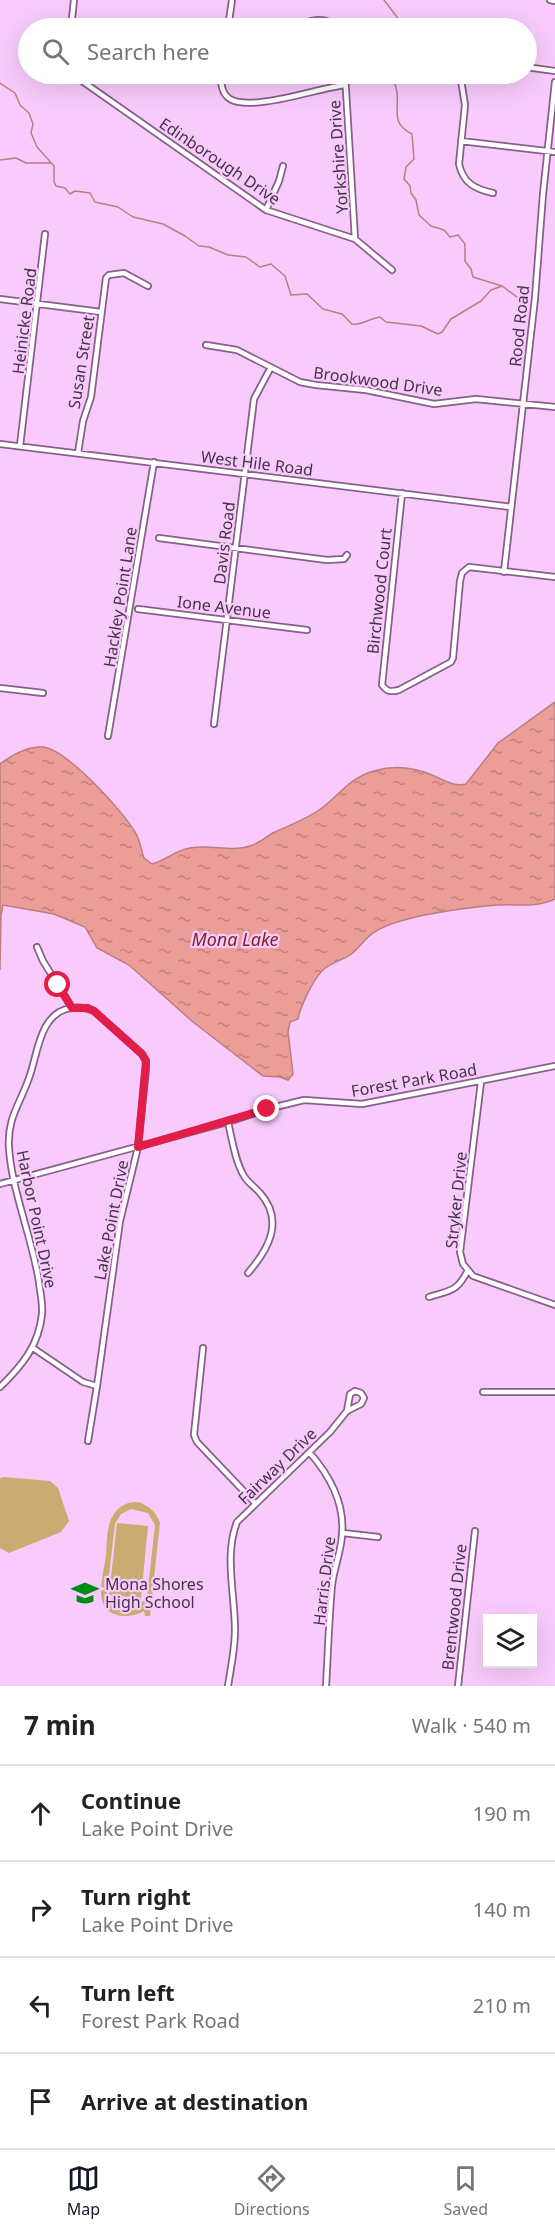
<!DOCTYPE html>
<html lang="en">
<head>
<meta charset="utf-8">
<style>
  :root { --surface:#fff; --page:#f2f2f2; --text:#222; --muted:#767676; --line:#e0e0e0; --accent:#111827 }
  body { margin:0; font-family:"Noto Sans",sans-serif; background:var(--page); color:var(--text) }
  .controls { position:absolute; right:18px; bottom:18px; display:grid; overflow:hidden; border-radius:0px; box-shadow:0 6px 24px #0002 }
  .controls button { width:54px; height:54px; display:grid; place-items:center; padding:0; border:0; border-bottom:2px solid var(--line); background:var(--surface); color:var(--text); font:30px sans-serif }
  .stop { position:absolute; width:18px; height:18px; margin:-14px; border:4px solid #e11d48; border-radius:50%; background:#fff }
  .stop.end { background:#e11d48; border-color:#fff; box-shadow:0 2px 6px #0008 }
  .list { margin:0; padding:0; list-style:none }
  h2 { display:flex; justify-content:space-between; align-items:center; height:78px; margin:0; padding:0 24px; font-size:26px }
  h2 small { font-size:20px; font-weight:400; color:var(--muted) }
  .list li { display:grid; grid-template-columns:39px 1fr auto; gap:18px; align-items:center; box-sizing:border-box; height:96px; padding:0 24px; border-top:2px solid var(--line) }
  .list b { display:block; font-size:22px; white-space:nowrap }
  .list p { margin:0; font-size:20px; white-space:nowrap; color:var(--muted) }
  .list em { font-size:20px; font-style:normal; color:var(--muted) }
  .icon { flex:none; width:33px; height:33px; fill:none; stroke:currentColor; stroke-width:2; stroke-linecap:round; stroke-linejoin:round }
  .map { position:relative; flex:none; width:555px; height:1686px; overflow:hidden }
  .search { position:absolute; background:var(--surface); box-shadow:0 6px 24px #0002; left:18px; right:18px; top:18px; height:66px; display:flex; align-items:center; gap:15px; box-sizing:border-box; padding:0 21px; border-radius:33px; color:var(--muted); font-size:22px }
  .sheet { height:462px; background:var(--surface) }
  nav { display:flex; justify-content:space-around; align-items:center; box-sizing:border-box; height:84px; border-top:2px solid var(--line); background:var(--surface); font-size:16px; color:var(--muted) }
  nav a { display:grid; justify-items:center; gap:3px }
  nav .on { color:var(--accent) }
  .map>svg:first-child { display:block }
  .green { fill:#caac72; fill-rule:evenodd }
  .water { fill:url(#water-ripples); stroke:#bb7d80; stroke-width:1.5 }
  .lines { fill:none; stroke-linecap:round; stroke-linejoin:round }
  .stream { stroke:#bb7d80; stroke-width:1.5 }
  .minor-casing { stroke:#875f8b; stroke-width:8 }
  .minor { stroke:#fff; stroke-width:4.5 }
  .route { stroke:#e11d48; stroke-width:8 }
  .labels { text-anchor:middle; stroke-width:4.5; stroke-linejoin:round; paint-order:stroke }
  .street-label { font-size:16px; fill:#453347; stroke:#f8cbfc }
  .poi-label { font-size:16px; fill:#453347; stroke:#f8cbfc; text-anchor:start }
  .water-label { font-size:18px; font-style:italic; fill:#802326; stroke:#f8cbfc }
</style>
</head>
<body>
<div class="map">
<svg width="555" height="1686" viewBox="0 0 555 1686">
  <defs>
    <pattern id="water-ripples" width="26" height="14" patternUnits="userSpaceOnUse" patternTransform="scale(1.5)"><rect width="26" height="14" fill="#ed9d98"/><path d="M2 4q2-2 4 0t4 0M15 11q2-2 4 0t4 0" fill="none" stroke="#c2817e"/></pattern>
  </defs>
  <rect width="100%" height="100%" fill="#f8cbfc"/>
  <path class="green" d="M4 1477 50 1481 58 1488 69 1521 61 1532 9 1553 0 1548V1478Z
    M138 1502C150 1506 156 1512 160 1523L150 1616H145L144 1611C127 1621 102 1617 101 1594 101 1581 104 1568 106 1556 107 1543 106 1525 114 1514 120 1505 127 1502 138 1502ZM131 1509 148 1513 155 1525 147 1597 136 1609C122 1612 110 1608 107 1592L115 1524 121 1514Z
    M117 1523 148 1526 141 1598 109 1595Z"/>
  <path class="water" d="M555 702V899C537 908 516 904 497 905 465 908 403 915 376 931 365 937 360 948 350 955 341 961 329 963 322 971 313 980 300 1007 298 1019L290 1022 288 1032 293 1074 288 1080 280 1077 263 1076 193 1022 129 965 97 948 85 927 54 914 3 905 1 915 0 970V764C12 755 27 746 43 747 66 749 123 811 135 832 140 839 141 850 144 858L152 864C166 860 176 850 190 848 212 844 232 853 253 845 260 842 266 837 273 833 290 825 307 819 322 808 339 795 351 777 374 771 394 765 413 767 432 775 444 780 453 787 466 784L498 743Z"/>
  <g class="lines">
    <path class="stream" d="M384 0 400 21V28
      M397 74 394 79C394 84 397 88 397 93 399 113 391 123 412 134L414 159 406 167 404 179 410 186 411 193 416 200 419 215 431 226 444 230 450 237 458 235 465 244V261L471 269 473 277 502 286 517 297 522 298 529 294
      M0 83 15 93 20 105 29 113 33 124 31 133 37 147 54 166V182L56 186 65 188 70 194 75 191 90 193 95 202 118 207 133 217 163 224 185 236 199 246 209 247 228 255 246 257 260 267 271 264 285 276 291 295 307 294 323 309 342 314 352 324C361 326 370 318 380 317L386 322 421 326 438 334 442 332 451 319 481 301 491 290 502 286
      M0 160 16 158 26 163H51"/>
    <defs>
      <path id="minor" d="M550 0 555 1
        M71 28 74 0
        M228 28 232 0
        M292 28C308 21 324 14 338 28
        M526 67 555 71
        M72 74 266 210 355 239 392 270
        M221 74C221 83 221 93 230 99 252 112 318 88 345 85
        M345 74 355 239
        M460 74 465 105 459 164C463 183 475 189 493 193
        M461 141 555 152
        M266 210 279 181 283 166
        M0 299 101 312
        M206 345 237 350 300 382 316 385 366 390 434 404 476 399 555 407
        M0 444 511 507
        M20 446 45 234
        M78 453 83 421 91 397 106 278 109 275 124 273 148 286
        M402 493 382 685C387 692 391 692 399 690L451 662 453 658 460 581 462 573 469 567 555 577
        M159 538 327 560 344 559 347 555
        M504 572 535 298 543 194 555 82
        M138 609 307 630
        M0 688 43 693
        M214 724 254 399 270 369
        M108 736 154 462
        M37 947 43 961 72 1008
        M481 1082 460 1252 463 1264 473 1276 555 1305
        M228 1122C232 1139 235 1161 244 1176 248 1183 255 1187 260 1193 285 1221 268 1250 248 1273
        M0 1184 228 1122 267 1109 304 1100 362 1104 555 1066
        M429 1297C451 1290 457 1292 468 1270
        M33 1348 83 1382 97 1386
        M203 1348 194 1435 197 1442 255 1503
        M0 1387C22 1366 39 1345 42 1314 43 1303 40 1292 39 1282 32 1237 12 1192 9 1148 7 1118 20 1104 29 1078 38 1054 39 1013 71 1008 79 1007 87 1008 94 1011L142 1054 146 1061V1069L138 1147 120 1221 97 1386 88 1441
        M483 1392H555
        M310 1453C330 1476 345 1503 342 1535 341 1552 334 1568 332 1585 329 1618 328 1652 326 1686
        M343 1533 378 1537
        M228 1686C231 1667 235 1648 235 1630 235 1595 224 1555 237 1522L330 1432 347 1411 361 1404 364 1398 361 1393 355 1391 350 1394 347 1411
        M458 1686 475 1531"/>
    </defs>
    <use href="#minor" class="minor-casing"/>
    <use href="#minor" class="minor"/>
  </g>
  <g class="lines">
    <path class="route" d="M58 985 72 1008H88L94 1011 142 1054 146 1061 138 1147 267 1109"/>
  </g>
  <defs>
    <symbol id="school-bare" viewBox="-9 -9 18 18"><path d="M0-5L7-2L0 1L-7-2ZM-4 1L0 2.5L4 1V4Q0 6-4 4Z" fill="#008a16" stroke="#f8cbfc" stroke-width="2.5" paint-order="stroke"/></symbol>
  </defs>
  <g fill-rule="evenodd">
    <use href="#school-bare" x="66" y="1574" width="38" height="38"/>
  </g>
  <g class="labels">
    <g class="street-label">
      <text transform="translate(338 157) rotate(-94)" y="6">Yorkshire Drive</text>
      <text transform="translate(220 161) rotate(34)" y="6">Edinborough Drive</text>
      <text transform="translate(24 321) rotate(-83)" y="6">Heinicke Road</text>
      <text transform="translate(519 326) rotate(-84)" y="6">Rood Road</text>
      <text transform="translate(81 362) rotate(-81)" y="6">Susan Street</text>
      <text transform="translate(378 381) rotate(8)" y="6">Brookwood Drive</text>
      <text transform="translate(257 463) rotate(7)" y="6">West Hile Road</text>
      <text transform="translate(224 543) rotate(-83)" y="6">Davis Road</text>
      <text transform="translate(379 591) rotate(-84)" y="6">Birchwood Court</text>
      <text transform="translate(120 597) rotate(-81)" y="6">Hackley Point Lane</text>
      <text transform="translate(224 607) rotate(7)" y="6">Ione Avenue</text>
      <text transform="translate(414 1080) rotate(-10)" y="6">Forest Park Road</text>
      <text transform="translate(456 1200) rotate(-84)" y="6">Stryker Drive</text>
      <text transform="translate(37 1219) rotate(78)" y="6">Harbor Point Drive</text>
      <text transform="translate(111 1220) rotate(-79)" y="6">Lake Point Drive</text>
      <text transform="translate(277 1466) rotate(-44)" y="6">Fairway Drive</text>
      <text transform="translate(324 1581) rotate(-83)" y="6">Harris Drive</text>
      <text transform="translate(454 1607) rotate(-84)" y="6">Brentwood Drive</text>
    </g>
    <g class="poi-label">
      <text x="105" y="1590">Mona Shores<tspan x="105" dy="18">High School</tspan></text>
    </g>
    <g class="water-label">
      <text x="235" y="946">Mona Lake</text>
    </g>
  </g>
</svg>
<div class="controls">
<button><svg class="icon" aria-label="layers" viewBox="0 0 24 24"><path d="M12 4l9 5-9 5-9-5zM3 14l9 5 9-5"/></svg></button>
</div>
<div class="stop" style="left:58px;top:985px"></div>
<div class="stop end" style="left:267px;top:1109px"></div>
<div class="search"><svg class="icon" aria-label="search" viewBox="0 0 24 24"><circle cx="10" cy="10" r="6"/><path d="M15 15l6 6"/></svg>Search here</div>
</div>
<section class="sheet">
<h2>7 min<small>Walk · 540 m</small></h2>
<ul class="list">
<li><svg class="icon" aria-label="ahead" viewBox="0 0 24 24"><path d="M12 20V5M6 11l6-6 6 6"/></svg><div><b>Continue</b><p>Lake Point Drive</p></div><em>190 m</em></li>
<li><svg class="icon" aria-label="right" viewBox="0 0 24 24"><path d="M7 20v-9h11M14 6l5 5-5 5"/></svg><div><b>Turn right</b><p>Lake Point Drive</p></div><em>140 m</em></li>
<li><svg class="icon" aria-label="left" viewBox="0 0 24 24"><path d="M17 20v-9H6M10 6l-5 5 5 5"/></svg><div><b>Turn left</b><p>Forest Park Road</p></div><em>210 m</em></li>
<li><svg class="icon" aria-label="arrive" viewBox="0 0 24 24"><path d="M6 21V4h12l-3 4 3 4H6"/></svg><div><b>Arrive at destination</b></div></li>
</ul>
</section>
<nav>
<a class="on"><svg class="icon" aria-label="map" viewBox="0 0 24 24"><path d="M3 6l6-2 6 2 6-2v14l-6 2-6-2-6 2zM9 4v14M15 6v14"/></svg>Map</a>
<a><svg class="icon" aria-label="directions" viewBox="0 0 24 24"><path d="M12 3l9 9-9 9-9-9zM9 14v-3h6M13 9l2 2-2 2"/></svg>Directions</a>
<a><svg class="icon" aria-label="saved" viewBox="0 0 24 24"><path d="M7 4h10v16l-5-4-5 4z"/></svg>Saved</a>
</nav>
</body>
</html>
